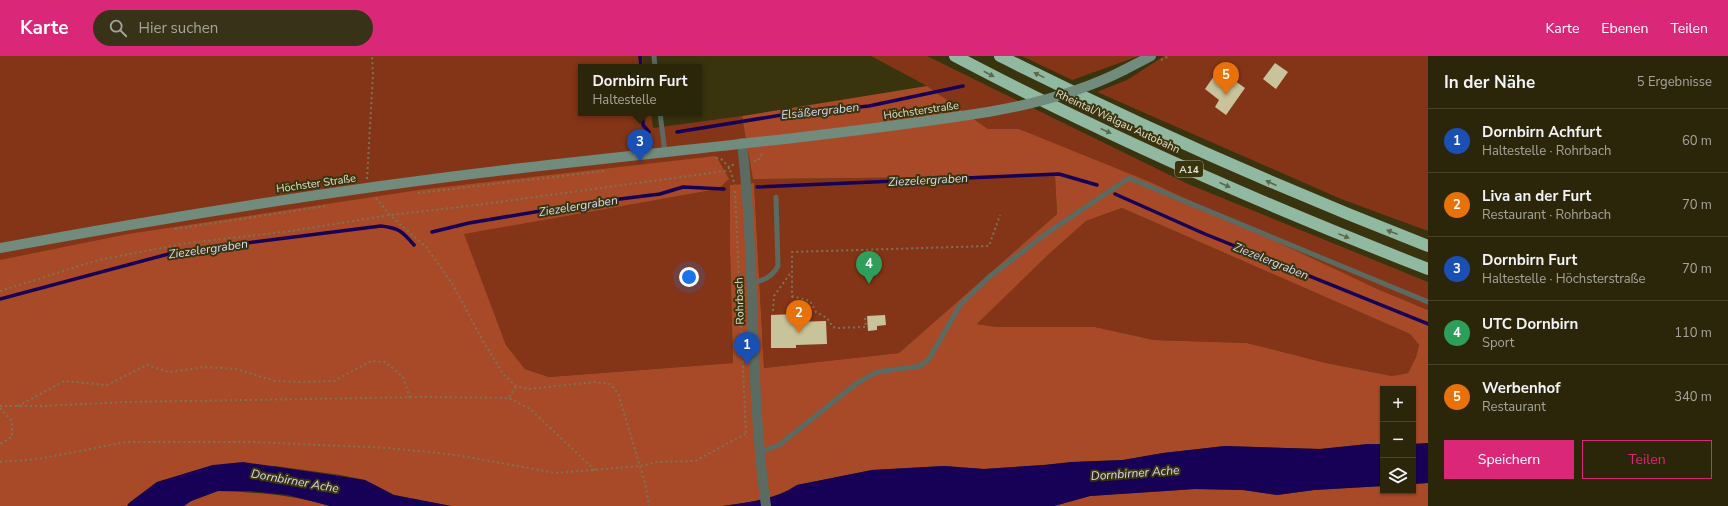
<!DOCTYPE html>
<html lang="de">
<head>
<meta charset="utf-8">
<style>
  :root { --surface:#2b260a; --page:#373218; --text:#f1f3f6; --muted:#a6a59c; --line:#47432b; --accent:#db2777 }
  body { margin:0; font-family:"Nunito Sans",sans-serif; background:var(--page); color:var(--text) }
  .controls { position:absolute; right:12px; bottom:12px; display:grid; overflow:hidden; border-radius:0px; box-shadow:0 1px 3px #0004 }
  .controls button { width:36px; height:36px; display:grid; place-items:center; padding:0; border:0; border-bottom:1px solid var(--line); background:var(--surface); color:var(--text); font:20px sans-serif }
  .you { position:absolute; left:689px; top:221px; width:14px; height:14px; margin:-10px; border:3px solid #fff; border-radius:50%; background:#1a73e8; box-shadow:0 0 0 6px #1a73e833 }
  .badge { display:grid; place-items:center; width:26px; height:26px; border-radius:50%; background:var(--accent); color:#fff; font-size:13px; font-weight:700 }
  .pin { position:absolute; translate:-50% -33px; filter:drop-shadow(0 1px 2px #0008) }
  .pin::after { content:''; position:absolute; top:21px; width:14px; height:12px; background:inherit; clip-path:polygon(0 0,100% 0,50% 100%) }
  .popup { position:absolute; left:578px; top:8px; width:124px; height:52px; box-sizing:border-box; display:grid; place-content:center; border-radius:0px; background:var(--surface); filter:drop-shadow(0 1px 3px #0005); font-size:13px; white-space:nowrap; color:var(--muted) }
  .popup b { font-size:15px; color:var(--text) }
  .popup::after { content:''; position:absolute; left:50%; top:100%; margin-left:-8px; border:8px solid transparent; border-top-color:var(--surface) }
  .list { margin:0; padding:0; list-style:none }
  h2 { display:flex; justify-content:space-between; align-items:center; height:52px; margin:0; padding:0 16px; font-size:17px }
  h2 small { font-size:13px; font-weight:400; color:var(--muted) }
  .list li { display:grid; grid-template-columns:26px 1fr auto; gap:12px; align-items:center; box-sizing:border-box; height:64px; padding:0 16px; border-top:1px solid var(--line) }
  .list b { display:block; font-size:15px; white-space:nowrap }
  .list p { margin:0; font-size:13px; white-space:nowrap; color:var(--muted) }
  .list em { font-size:13px; font-style:normal; color:var(--muted) }
  .actions { display:flex; gap:8px; padding:12px 16px }
  .actions a { flex:1; padding:9px 0; border:1px solid var(--accent); border-radius:0px; text-align:center; font-size:14px; color:var(--accent) }
  .actions .main { background:var(--accent); color:#fff }
  .icon { flex:none; width:22px; height:22px; fill:none; stroke:currentColor; stroke-width:2; stroke-linecap:round; stroke-linejoin:round }
  .map { position:relative; flex:none; width:1428px; height:450px; overflow:hidden }
  header { display:flex; align-items:center; gap:24px; box-sizing:border-box; height:56px; padding:0 20px; background:var(--accent); color:#fff }
  header strong { font-size:19px }
  nav { display:flex; gap:22px; margin-inline-start:auto; font-size:14px }
  .search { width:280px; height:36px; background:var(--page); display:flex; align-items:center; gap:10px; box-sizing:border-box; padding:0 14px; border-radius:22px; color:var(--muted); font-size:15px }
  main { display:flex }
  aside { flex:1; background:var(--surface) }
  .map>svg:first-child { display:block }
  .green { fill:#853517 }
  .forest { fill:#a84a27; fill-rule:evenodd }
  .water { fill:#170157 }
  .lines { fill:none; stroke-linecap:round; stroke-linejoin:round }
  .stream { stroke:#170157; stroke-width:3.5 }
  .building { fill:#c9c39b }
  .path { stroke:#7a7557; stroke-width:2; stroke-dasharray:2 3; stroke-linecap:butt }
  .lane { stroke:#5b6b62; stroke-width:5 }
  .street { stroke:#5b6b62; stroke-width:10 }
  .secondary { stroke:#718b7c; stroke-width:10 }
  .highway { stroke:#91b9a2; stroke-width:12 }
  .secondary-bridge { stroke:#718b7c; stroke-width:10 }
  .oneway { fill:#5c6949 }
  .labels { text-anchor:middle; stroke-width:4; stroke-linejoin:round; paint-order:stroke }
  .shield { fill:#39330e; stroke:#afab92; stroke-width:1 }
  .shield-label { font-size:10px; font-weight:bold; fill:#e2dfcb }
  .street-label { font-size:11px; fill:#e2dfcb; stroke:#39330e }
  .water-label { font-size:12px; font-style:italic; fill:#d9dcf9; stroke:#39330e }
</style>
</head>
<body>
<header>
<strong>Karte</strong>
<div class="search"><svg class="icon" aria-label="search" viewBox="0 0 24 24"><circle cx="10" cy="10" r="6"/><path d="M15 15l6 6"/></svg>Hier suchen</div>
<nav><a>Karte</a><a>Ebenen</a><a>Teilen</a></nav>
</header>
<main>
<div class="map">
<svg width="1428" height="450" viewBox="0 0 1428 450">
  <rect width="100%" height="100%" fill="#39330e"/>
  <path class="green" d="M0 0H642L644 11H581V57H651L653 72 742 60 754 123 1055 120 1057 158 899 297 764 312 754 127 731 129 730 195 733 307 549 321 525 313 506 289 463 177 718 133 0 210Z
    M871 0H927L1188 128 1428 226V254L1375 232 1019 73H988L927 30Z
    M1022 0H1139L1072 24Z
    M1164 0H1428V175L1341 143 1097 36 1127 24Z
    M1122 152 1410 278 1419 289 1416 301 1408 317 1392 320 1326 307 1247 287 1154 284 1095 271H997L977 268 1048 199 1086 165Z"/>
  <path class="forest" d="M927 30 988 73H1019L1150 126 1375 232 1428 254V387L1413 388V333H1383V388H1368L1320 393 1225 390 1163 397 1123 404 1072 406 1044 409 984 413 944 410 872 414 797 429C775 444 748 446 723 450H451L394 439 365 424 340 419 275 410 213 409 157 426 129 447 127 450H0V204L128 178 419 134 716 100 729 123 718 133 464 178 506 289 525 313 549 321 733 307 730 195V129L754 127 764 312 899 297 1057 158 1055 120 753 123 742 60ZM1122 152 1410 278 1419 289 1416 301 1408 317 1392 320 1326 307 1247 287 1154 284 1095 271H997L977 268 1048 199 1086 165Z
    M1428 427V450H1054L1090 440 1195 433 1243 434 1277 439 1314 434 1383 430V435H1413V428Z
    M218 435C256 436 293 439 330 450H184L191 445Z"/>
  <path class="water" d="M1428 387V427L1413 428V388Z
    M1368 388H1383V430L1314 434 1277 439 1243 434 1195 433 1090 440 1054 450H723C748 446 775 444 797 429L872 414 944 410 984 413 1044 409 1072 406 1123 404 1163 397 1225 390 1320 393Z
    M243 406 365 424 394 439 451 450H330L288 439 249 435H218L191 445 184 450H127L129 447 157 426 213 409Z"/>
  <g class="lines">
    <path class="stream" d="M640 0 641 11
      M643 57V69L649 76
      M677 76 788 58 869 50 963 30
      M757 131 1059 118 1097 129
      M1115 138 1205 178 1428 268
      M432 176 469 167 588 147 660 138 683 131 724 133
      M0 243 176 196 381 170C399 172 402 175 414 189"/>
  </g>
  <path class="building" d="M1275 7 1288 16 1276 33 1263 23Z
    M1224 17 1245 32 1226 59 1215 51 1219 44 1205 33 1214 20 1219 24Z
    M796 258V266L826 265 827 288 796 289V292H771V259Z
    M885 259 886 269 877 270V274L868 275 867 260Z"/>
  <g class="lines">
    <path class="path" d="M1161 4 1169 0
      M716 102 721 103 729 111 735 129
      M754 105H758L763 96
      M367 123 373 18 372 0
      M735 135 746 378
      M418 137 604 115
      M376 142 390 159 427 192 453 229 483 285 503 318 516 330 528 333 595 326 610 328 618 337 645 427 649 450
      M175 173 326 150
      M0 235 98 204 188 187 291 175 390 159 477 149 725 115 734 108
      M792 240 797 253
      M773 255 774 240 789 219 792 217
      M865 262 866 271 837 272 833 271 827 262 816 256 810 245 792 240V196L989 190 1000 159
      M509 341 516 330
      M0 350H43L126 346 426 341 509 342 530 353 595 414
      M18 350 64 325 107 329 147 309 169 316 205 311 236 313 275 325 301 326 334 325 371 305 385 306 403 321 410 342
      M0 352 12 365V381L0 388
      M0 406 38 403 126 386H253L389 392 456 399 556 417 640 410 658 406 695 405 745 378"/>
    <path class="lane" d="M654 0 655 11
      M660 57 665 97
      M751 227C763 225 772 221 778 210L776 141
      M760 396 779 389 857 327 877 316 920 310 929 303 960 249 989 221 1047 177 1129 122 1428 246"/>
    <path class="street" d="M742 87C756 208 749 330 766 450"/>
    <path class="secondary" d="M1124 14 1151 0
      M0 192C168 161 336 134 505 114 667 95 828 81 988 56"/>
    <path class="highway" d="M955 0C1108 81 1267 150 1428 213
      M1000 0C1140 70 1282 133 1428 190"/>
    <path class="secondary-bridge" d="M988 56C1035 48 1081 36 1124 14"/>
  </g>
  <defs><path id="oneway-solid" d="M-6-.8H1V-3.2L6.5 0L1 3.2V.8H-6Z"/></defs>
  <g class="oneway">
    <use href="#oneway-solid" transform="translate(989 18) rotate(28)"/>
    <use href="#oneway-solid" transform="translate(1039 19) rotate(-154)"/>
    <use href="#oneway-solid" transform="translate(1106 75) rotate(25)"/>
    <use href="#oneway-solid" transform="translate(1271 127) rotate(-156)"/>
    <use href="#oneway-solid" transform="translate(1225 129) rotate(24)"/>
    <use href="#oneway-solid" transform="translate(1392 176) rotate(-159)"/>
    <use href="#oneway-solid" transform="translate(1344 180) rotate(22)"/>
  </g>
  <g class="labels">
    <rect class="shield" x="1175" y="105" width="28" height="16" rx="3"/>
    <g class="shield-label">
      <text x="1189" y="117">A14</text>
    </g>
    <g class="street-label">
      <text transform="translate(921 54) rotate(-8)" y="4">Höchsterstraße</text>
      <text transform="translate(1118 65) rotate(25)" y="4">Rheintal/Walgau Autobahn</text>
      <text transform="translate(316 127) rotate(-8)" y="4">Höchster Straße</text>
      <text transform="translate(739 245) rotate(-92)" y="4">Rohrbach</text>
    </g>
    <g class="water-label">
      <text transform="translate(820 55) rotate(-6)" y="4">Elsäßergraben</text>
      <text transform="translate(928 124) rotate(-3)" y="4">Ziezelergraben</text>
      <text transform="translate(578 150) rotate(-9)" y="4">Ziezelergraben</text>
      <text transform="translate(208 193) rotate(-8)" y="4">Ziezelergraben</text>
      <text transform="translate(1271 205) rotate(22)" y="4">Ziezelergraben</text>
      <text transform="translate(1135 417) rotate(-4)" y="4">Dornbirner Ache</text>
      <text transform="translate(295 425) rotate(10)" y="4">Dornbirner Ache</text>
    </g>
  </g>
</svg>
<div class="controls">
<button>+</button>
<button>−</button>
<button><svg class="icon" aria-label="layers" viewBox="0 0 24 24"><path d="M12 4l9 5-9 5-9-5zM3 14l9 5 9-5"/></svg></button>
</div>
<div class="you"></div>
<div class="pin badge" style="left:747px;top:309px;background:#1a4fb4">1</div>
<div class="pin badge" style="left:799px;top:277px;background:#e8710a">2</div>
<div class="pin badge" style="left:640px;top:106px;background:#1a4fb4">3</div>
<div class="popup"><b>Dornbirn Furt</b>Haltestelle</div>
<div class="pin badge" style="left:869px;top:228px;background:#2e9e5b">4</div>
<div class="pin badge" style="left:1226px;top:39px;background:#e8710a">5</div>
</div>
<aside>
<h2>In der Nähe<small>5 Ergebnisse</small></h2>
<ul class="list">
<li><span class="badge" style="background:#1a4fb4">1</span><div><b>Dornbirn Achfurt</b><p>Haltestelle · Rohrbach</p></div><em>60 m</em></li>
<li><span class="badge" style="background:#e8710a">2</span><div><b>Liva an der Furt</b><p>Restaurant · Rohrbach</p></div><em>70 m</em></li>
<li><span class="badge" style="background:#1a4fb4">3</span><div><b>Dornbirn Furt</b><p>Haltestelle · Höchsterstraße</p></div><em>70 m</em></li>
<li><span class="badge" style="background:#2e9e5b">4</span><div><b>UTC Dornbirn</b><p>Sport</p></div><em>110 m</em></li>
<li><span class="badge" style="background:#e8710a">5</span><div><b>Werbenhof</b><p>Restaurant</p></div><em>340 m</em></li>
</ul>
<div class="actions"><a class="main">Speichern</a><a>Teilen</a></div>
</aside>
</main>
</body>
</html>
